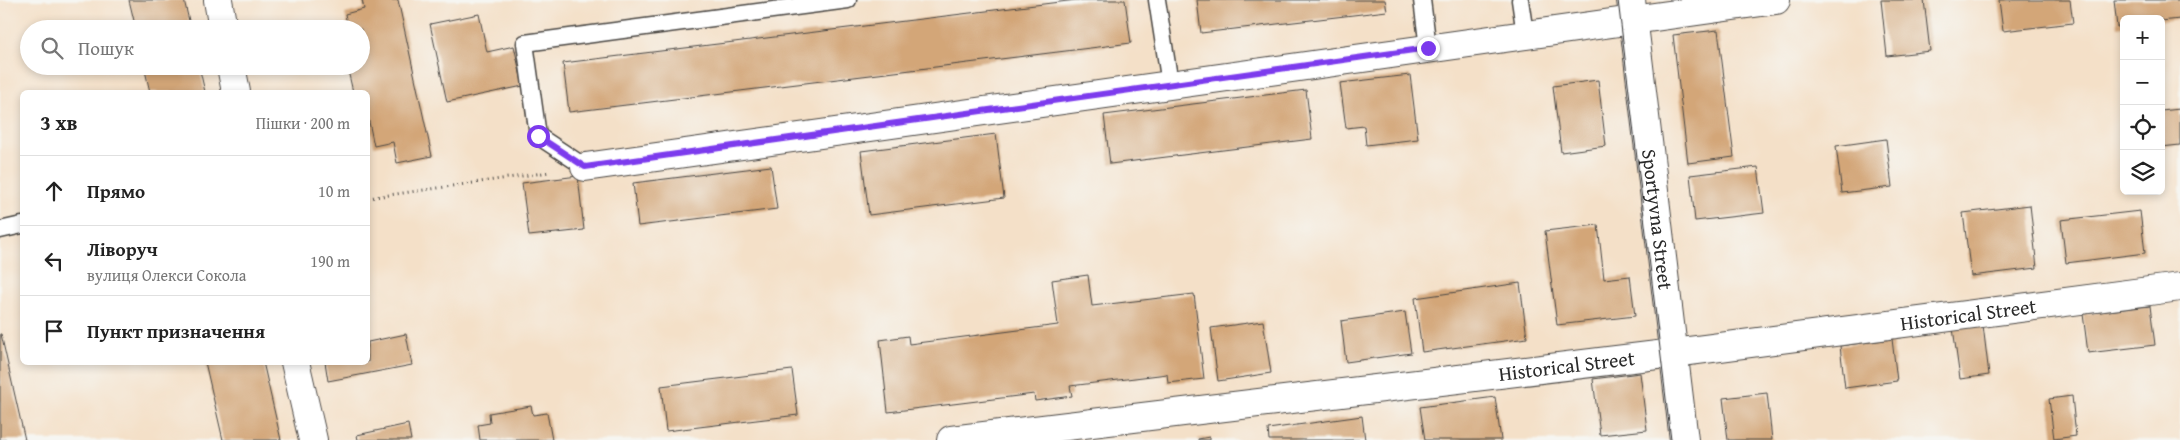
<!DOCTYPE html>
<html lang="uk">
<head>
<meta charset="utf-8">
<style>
  :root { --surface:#fff; --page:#f2f2f2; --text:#222; --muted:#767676; --line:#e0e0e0 }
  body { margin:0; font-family:"Gentium Book Plus",serif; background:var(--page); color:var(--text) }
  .controls { position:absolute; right:15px; top:15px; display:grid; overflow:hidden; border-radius:8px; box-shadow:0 2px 8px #0003 }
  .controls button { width:45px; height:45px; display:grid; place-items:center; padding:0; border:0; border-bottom:1px solid var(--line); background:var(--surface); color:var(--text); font:25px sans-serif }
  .stop { position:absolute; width:15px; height:15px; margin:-11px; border:4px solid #7c3aed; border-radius:50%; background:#fff }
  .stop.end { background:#7c3aed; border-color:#fff; box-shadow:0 1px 5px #0008 }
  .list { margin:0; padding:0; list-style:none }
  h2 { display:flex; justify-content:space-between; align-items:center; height:65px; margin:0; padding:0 20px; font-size:21px }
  h2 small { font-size:16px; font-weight:400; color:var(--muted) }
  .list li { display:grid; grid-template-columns:32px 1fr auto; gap:15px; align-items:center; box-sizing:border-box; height:70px; padding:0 20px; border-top:1px solid var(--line) }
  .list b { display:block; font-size:19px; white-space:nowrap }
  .list p { margin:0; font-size:16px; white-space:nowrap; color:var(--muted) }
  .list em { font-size:16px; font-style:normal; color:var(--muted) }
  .icon { flex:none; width:28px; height:28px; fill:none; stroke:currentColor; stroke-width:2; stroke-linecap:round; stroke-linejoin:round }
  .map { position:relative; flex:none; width:2180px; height:440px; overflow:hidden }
  .search { position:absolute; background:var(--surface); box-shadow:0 2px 8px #0003; left:20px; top:20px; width:350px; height:55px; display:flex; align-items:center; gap:12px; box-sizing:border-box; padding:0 18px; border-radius:28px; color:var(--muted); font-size:19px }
  .panel { position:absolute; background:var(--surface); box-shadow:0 2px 8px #0003; left:20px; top:90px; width:350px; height:275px; border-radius:8px }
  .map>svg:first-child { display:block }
  .building { fill:#d3a678 }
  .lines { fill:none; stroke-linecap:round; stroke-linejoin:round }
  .lane-casing { stroke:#494643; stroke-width:19 }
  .street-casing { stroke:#494643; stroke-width:30 }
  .path { stroke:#494643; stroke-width:3; stroke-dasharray:1 4; stroke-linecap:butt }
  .lane { stroke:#fff; stroke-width:16 }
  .street { stroke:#fff; stroke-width:28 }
  .tram { stroke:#2b2b2b; stroke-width:1 }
  .route { stroke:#7c3aed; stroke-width:6 }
  .labels { text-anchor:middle; stroke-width:4.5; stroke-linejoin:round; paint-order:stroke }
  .street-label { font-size:20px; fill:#2b2b2b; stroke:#f6f6f2 }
</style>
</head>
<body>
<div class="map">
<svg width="2180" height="440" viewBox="0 0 2180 440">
  <rect width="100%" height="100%" fill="#f6f6f2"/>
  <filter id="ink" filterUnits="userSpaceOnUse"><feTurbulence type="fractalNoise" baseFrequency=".02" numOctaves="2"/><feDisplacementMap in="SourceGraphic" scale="10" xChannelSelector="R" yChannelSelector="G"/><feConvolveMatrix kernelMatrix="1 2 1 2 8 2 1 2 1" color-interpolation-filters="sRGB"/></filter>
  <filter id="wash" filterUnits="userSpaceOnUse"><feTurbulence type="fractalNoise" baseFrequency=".0096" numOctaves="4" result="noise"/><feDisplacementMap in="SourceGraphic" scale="20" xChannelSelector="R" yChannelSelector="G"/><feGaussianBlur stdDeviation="1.12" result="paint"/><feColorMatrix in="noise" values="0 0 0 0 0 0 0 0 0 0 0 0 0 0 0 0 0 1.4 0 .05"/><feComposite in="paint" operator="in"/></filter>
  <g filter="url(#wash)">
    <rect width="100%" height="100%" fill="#f4e0c8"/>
    <g id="blocks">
      <path class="building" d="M129 0H184L191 29H136Z
        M362 0H398L432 156 397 163 393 142 374 146 368 117V92H353L347 66H361V29H348L345 14 364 9Z
        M1076 0H1125L1131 43 569 112 563 63Z
        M1197 0H1385L1387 11 1201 33Z
        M1881 0H1924L1930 51 1887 56Z
        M1999 0H2070L2073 23 2003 31Z
        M2114 0H2180V19L2161 21V19H2124V26L2117 27Z
        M479 14 487 52 514 46 523 86 447 102 430 24Z
        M1718 30 1734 157 1688 163 1673 35Z
        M144 66H199L205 92H150Z
        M1410 75 1418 139 1366 145 1364 126 1346 128 1340 83Z
        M1598 80 1606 146 1561 152 1553 86Z
        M1306 90 1312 139 1110 164 1104 115Z
        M2180 109V145L2161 147V111Z
        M996 134 1004 198 869 215 861 151Z
        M1886 139 1892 187 1842 193 1836 146Z
        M771 166 777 209 638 226 633 183Z
        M1758 167 1764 213 1695 221 1690 175Z
        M578 176 584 230 529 236 522 183Z
        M2030 205 2037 268 1971 276 1963 213Z
        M2140 211 2145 253 2066 263 2061 220Z
        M1598 225 1604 279 1630 276 1635 316 1557 325 1545 231Z
        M1088 275 1092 306 1194 294 1204 379 1168 383 1167 374 1070 386 1072 396 1035 401 1034 394 888 412 880 340 908 336 909 344 1058 325 1052 280Z
        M1520 283 1527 338 1422 352 1415 298Z
        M2150 306 2155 345 2088 353 2083 314Z
        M1405 312 1411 353 1346 362 1341 321Z
        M1263 321 1271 373 1218 381 1211 328Z
        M1983 325 1989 375 1960 379 1953 328Z
        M0 334H1L25 440H0Z
        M406 334 412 365 328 381 325 362H368V342Z
        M1892 339 1897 381 1845 388 1840 346Z
        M205 362H263L281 440H223Z
        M792 370 798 415 666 431 661 386Z
        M1640 373 1647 430 1600 435 1593 379Z
        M1767 393 1772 440H1728L1723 398Z
        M2072 396 2076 436 2054 439 2049 399Z
        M1495 397 1501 440H1425L1420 407Z
        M531 406 533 415 547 413 552 440H480L478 425 490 423 489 413Z
        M1362 416 1365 440H1269L1268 429Z
        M408 424 411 440H358L357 435Z
        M1210 437V440H1198V439Z"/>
    </g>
  </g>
  <g filter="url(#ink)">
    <use href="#blocks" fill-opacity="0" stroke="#494643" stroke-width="1"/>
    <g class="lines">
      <defs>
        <path id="lane" d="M1157 0 1170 84
          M1422 0 1428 48
          M1520 0 1525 34
          M585 167 538 136 525 43 848 0
          M0 230 22 225"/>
        <g id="street">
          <path d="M218 0 223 29"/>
          <path id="s1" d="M1631 0 1684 440"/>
          <path d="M231 66 236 92"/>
          <path d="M585 167 1776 0"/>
          <path d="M295 362 313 440"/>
          <path id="s2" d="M951 440 1674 353 2180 287"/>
        </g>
      </defs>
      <use href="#lane" class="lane-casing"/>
      <use href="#street" class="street-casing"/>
      <path class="path" d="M368 198 550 172"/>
      <use href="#lane" class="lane"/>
      <use href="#street" class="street"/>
      <path class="tram" d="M1618 0 1671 440"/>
    </g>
  </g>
  <g class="lines" filter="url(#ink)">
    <path class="route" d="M538 136 585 167 1428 48"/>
  </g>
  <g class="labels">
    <g class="street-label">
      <text dy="7" stroke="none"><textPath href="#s1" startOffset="221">Sportyvna Street</textPath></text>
      <text dy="7" stroke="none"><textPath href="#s2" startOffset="1025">Historical Street</textPath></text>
      <text dy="7" stroke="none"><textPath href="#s2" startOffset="620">Historical Street</textPath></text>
    </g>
  </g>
</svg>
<div class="controls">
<button>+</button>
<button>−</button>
<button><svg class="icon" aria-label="locate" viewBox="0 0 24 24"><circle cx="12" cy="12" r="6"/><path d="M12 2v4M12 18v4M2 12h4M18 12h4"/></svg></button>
<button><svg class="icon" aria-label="layers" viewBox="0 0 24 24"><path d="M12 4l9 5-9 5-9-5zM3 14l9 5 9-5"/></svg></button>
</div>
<div class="stop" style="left:538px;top:136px"></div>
<div class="stop end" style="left:1428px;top:48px"></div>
<div class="search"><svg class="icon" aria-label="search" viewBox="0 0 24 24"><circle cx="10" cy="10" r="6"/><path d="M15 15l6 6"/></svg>Пошук</div>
<section class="panel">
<h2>3 хв<small>Пішки · 200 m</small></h2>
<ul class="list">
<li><svg class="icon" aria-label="ahead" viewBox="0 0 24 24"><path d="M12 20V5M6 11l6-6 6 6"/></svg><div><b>Прямо</b></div><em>10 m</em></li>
<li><svg class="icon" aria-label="left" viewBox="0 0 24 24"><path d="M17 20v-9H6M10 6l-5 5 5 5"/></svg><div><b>Ліворуч</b><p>вулиця Олекси Сокола</p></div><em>190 m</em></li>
<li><svg class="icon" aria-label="arrive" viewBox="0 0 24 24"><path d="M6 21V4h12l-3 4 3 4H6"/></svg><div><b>Пункт призначення</b></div></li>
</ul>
</section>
</div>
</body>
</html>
